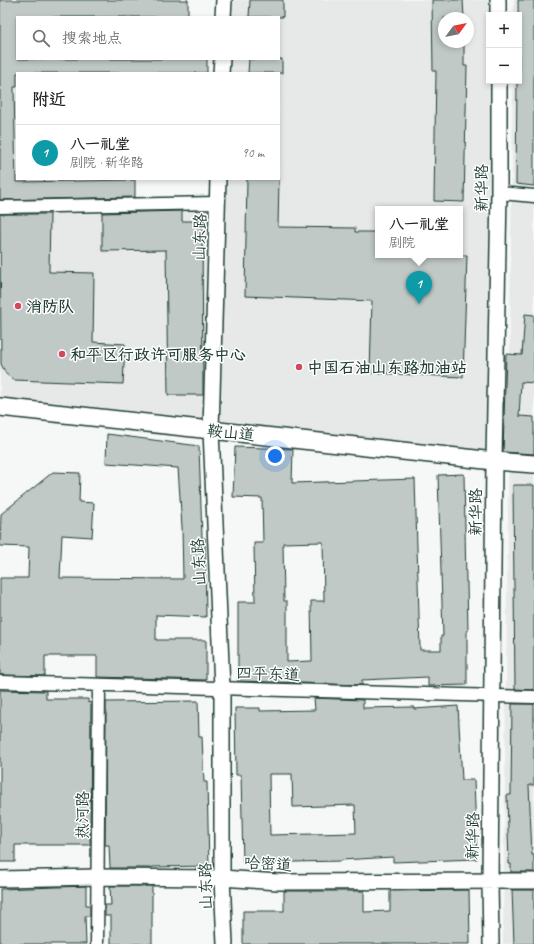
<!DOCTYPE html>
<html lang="zh">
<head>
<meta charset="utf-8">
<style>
  :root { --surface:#fff; --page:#f2f2f2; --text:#202124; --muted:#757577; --line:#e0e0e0; --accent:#db2777 }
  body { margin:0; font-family:Caveat,"LXGW WenKai TC",sans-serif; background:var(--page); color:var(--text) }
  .controls { position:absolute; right:12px; top:12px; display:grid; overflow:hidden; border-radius:0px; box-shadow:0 2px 6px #0003 }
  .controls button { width:36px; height:36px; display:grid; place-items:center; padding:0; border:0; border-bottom:1px solid var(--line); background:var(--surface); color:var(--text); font:20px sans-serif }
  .compass { position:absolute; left:438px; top:12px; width:36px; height:36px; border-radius:50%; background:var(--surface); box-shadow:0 2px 6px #0003; rotate:57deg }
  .you { position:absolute; left:275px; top:456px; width:14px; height:14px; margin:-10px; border:3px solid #fff; border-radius:50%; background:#1a73e8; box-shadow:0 0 0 6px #1a73e833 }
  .badge { display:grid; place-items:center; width:26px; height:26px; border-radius:50%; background:var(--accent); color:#fff; font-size:13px; font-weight:700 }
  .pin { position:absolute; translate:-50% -33px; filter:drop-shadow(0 1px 2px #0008) }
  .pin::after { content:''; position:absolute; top:21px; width:14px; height:12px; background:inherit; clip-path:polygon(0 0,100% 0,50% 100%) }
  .popup { position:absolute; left:375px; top:206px; width:88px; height:52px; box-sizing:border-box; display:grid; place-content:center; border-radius:0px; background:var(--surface); filter:drop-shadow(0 1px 3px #0005); font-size:13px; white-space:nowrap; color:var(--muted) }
  .popup b { font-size:15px; color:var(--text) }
  .popup::after { content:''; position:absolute; left:50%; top:100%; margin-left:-8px; border:8px solid transparent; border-top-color:var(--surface) }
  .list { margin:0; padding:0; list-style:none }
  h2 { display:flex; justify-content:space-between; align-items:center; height:52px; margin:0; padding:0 16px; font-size:17px }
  h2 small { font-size:13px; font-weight:400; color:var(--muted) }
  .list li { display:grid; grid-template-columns:26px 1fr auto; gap:12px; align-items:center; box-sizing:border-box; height:56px; padding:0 16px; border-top:1px solid var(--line) }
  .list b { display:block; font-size:15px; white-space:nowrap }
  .list p { margin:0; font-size:13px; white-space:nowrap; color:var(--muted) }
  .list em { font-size:13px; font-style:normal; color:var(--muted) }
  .icon { flex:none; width:22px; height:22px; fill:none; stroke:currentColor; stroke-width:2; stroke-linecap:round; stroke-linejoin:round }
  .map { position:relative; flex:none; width:534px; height:944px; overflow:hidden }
  .search { position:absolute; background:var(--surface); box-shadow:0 2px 6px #0003; left:16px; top:16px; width:264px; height:44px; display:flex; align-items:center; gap:10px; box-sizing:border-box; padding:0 14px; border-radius:0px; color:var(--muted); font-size:15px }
  .panel { position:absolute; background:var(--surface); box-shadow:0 2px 6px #0003; left:16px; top:72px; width:264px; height:108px; border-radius:0px }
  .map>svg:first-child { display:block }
  .built { fill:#e6e9e8; fill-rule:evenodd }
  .building { fill:#c0c9c6; stroke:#1f3d34; fill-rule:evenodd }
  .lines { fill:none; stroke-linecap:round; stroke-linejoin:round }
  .minor-casing { stroke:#1f3d34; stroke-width:15 }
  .tertiary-casing { stroke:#1f3d34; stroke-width:18 }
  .secondary-casing { stroke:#1f3d34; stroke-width:20 }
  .minor { stroke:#fff; stroke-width:12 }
  .tertiary { stroke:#fff; stroke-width:15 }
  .secondary { stroke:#fff; stroke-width:17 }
  .poi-dot { fill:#d1495b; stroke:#fff; stroke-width:1.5 }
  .labels { text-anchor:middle; stroke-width:3; stroke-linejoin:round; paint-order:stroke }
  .street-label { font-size:16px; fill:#1f3d34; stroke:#fff }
  .poi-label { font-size:16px; font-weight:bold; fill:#1f3d34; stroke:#fff; text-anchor:start }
</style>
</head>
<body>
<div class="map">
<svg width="534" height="944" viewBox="0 0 534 944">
  <rect width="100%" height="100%" fill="#f6f7f7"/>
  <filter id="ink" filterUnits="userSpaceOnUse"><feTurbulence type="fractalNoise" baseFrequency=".025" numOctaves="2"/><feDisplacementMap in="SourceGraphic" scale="8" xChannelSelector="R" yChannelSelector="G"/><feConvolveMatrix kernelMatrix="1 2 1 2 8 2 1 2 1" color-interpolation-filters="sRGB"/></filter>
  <g filter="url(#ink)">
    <path class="built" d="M225 0H496V15H489V81H495L490 455 0 401V203L218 199 219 179H279V73H223V59H279V17H225ZM444 18H468V42H444ZM378 209H460V255H378Z
      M514 0H534V944H503L513 81H519V15H514Z"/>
    <path class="building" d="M0 0H188V17H17V59H207V73H17V87H14L16 182 135 180V197L0 200Z
      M250 0H283V17H249Z
      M432 0H463L464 18H444V42H464V66H467L464 202 434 201 436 71H433Z
      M518 0H534V186L516 184 517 81H519Z
      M249 59H282V73H248Z
      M247 179H279L278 227 355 228V232H378V255H467L463 377 370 373 372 301 245 296Z
      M182 211V221H202L203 395H168L166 250 102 251V213Z
      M0 214H50L49 272 94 273 93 342 125 344 123 384 14 380 6 374 1 364Z
      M525 314 534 315V383L521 382 519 416 534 417V454L503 452 506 354 522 355Z
      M107 434 199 446 202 538H205L206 617 156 615V640H206V680L97 677V656H45V676L0 675V578H28L29 547 0 546 1 514 53 472 80 473 79 502 94 503 92 537 62 535 60 578 183 579 182 527 178 468 106 463Z
      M235 447 293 449 292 483 415 479 420 650H441V636H443L438 475 464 474 466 582H467L468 631H467V685L428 686V677L362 680V685L238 681V602H255L254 543H263L262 498 233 497ZM323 542 324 601H311L312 661 287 662V601H284L283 543Z
      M513 485H534V690L515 689Z
      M0 690 46 691V699H88V703L91 702 90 845H15V862H0Z
      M314 698 363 700V708L414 707V709L458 706 462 780H474L477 859 393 862V857L342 860V861L243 863 241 775H236L235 708H260V711L315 710ZM269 774H292L293 807 355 805 356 833 270 835Z
      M198 701 199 737H202L204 782H207L209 866 152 867V868H110L109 845H105L106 702Z
      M512 704H534V785H529L532 855H534V872H511V864H509L507 795H511Z
      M86 886V905H90V916H85L86 944H0V889Z
      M110 886H152V944H111V916H105V905H111Z
      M469 890 470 944H243V911H284V891H364V912L390 911V891Z
      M512 890H534V944H514Z"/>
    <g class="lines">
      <defs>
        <path id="minor" d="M499 193 534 196
          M0 207 218 203
          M0 682 534 697
          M97 944 99 685"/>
        <path id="tertiary" d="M498 0V15
          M223 17 224 0
          M221 73 222 59
          M218 179 211 430 222 688V878L225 944
          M0 879 97 877 222 878 278 882 534 881
          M491 944 490 882 494 461 499 193V81"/>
        <path id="secondary" d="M0 407 494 461 534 464"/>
      </defs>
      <use href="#minor" class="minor-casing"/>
      <use href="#tertiary" class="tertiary-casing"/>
      <use href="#secondary" class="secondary-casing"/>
      <use href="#minor" class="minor"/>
      <use href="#tertiary" class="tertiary"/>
      <use href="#secondary" class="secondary"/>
    </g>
  </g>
  <g class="poi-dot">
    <circle cx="18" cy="306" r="4"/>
    <circle cx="62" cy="354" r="4"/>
    <circle cx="299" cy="367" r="4"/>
  </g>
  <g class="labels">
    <g class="street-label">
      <text transform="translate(481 188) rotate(-90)" y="6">新华路</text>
      <text transform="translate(199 237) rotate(-88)" y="6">山东路</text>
      <text transform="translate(231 432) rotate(6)" y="6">鞍山道</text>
      <text transform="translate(475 512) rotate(-90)" y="6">新华路</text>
      <text transform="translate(198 562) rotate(-93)" y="6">山东路</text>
      <text transform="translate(268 673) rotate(2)" y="6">四平东道</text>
      <text transform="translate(82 815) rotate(-90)" y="6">热河路</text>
      <text transform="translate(472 836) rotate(-89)" y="6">新华路</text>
      <text transform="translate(268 863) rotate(3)" y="6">哈密道</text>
      <text transform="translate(205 886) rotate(-91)" y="6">山东路</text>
    </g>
    <g class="poi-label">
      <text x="26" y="312">消防队</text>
      <text x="70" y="360">和平区行政许可服务中心</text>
      <text x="307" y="373">中国石油山东路加油站</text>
    </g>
  </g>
</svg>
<div class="controls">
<button>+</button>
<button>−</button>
</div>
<svg class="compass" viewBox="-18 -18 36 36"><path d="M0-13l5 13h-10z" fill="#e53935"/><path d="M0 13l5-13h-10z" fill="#757577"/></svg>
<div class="you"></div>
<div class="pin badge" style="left:419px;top:304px;background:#0f9aa8">1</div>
<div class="popup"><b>八一礼堂</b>剧院</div>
<div class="search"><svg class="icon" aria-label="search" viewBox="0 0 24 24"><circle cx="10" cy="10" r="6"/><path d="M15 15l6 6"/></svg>搜索地点</div>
<section class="panel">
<h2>附近<small></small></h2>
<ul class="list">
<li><span class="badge" style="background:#0f9aa8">1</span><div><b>八一礼堂</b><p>剧院 · 新华路</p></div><em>90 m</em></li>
</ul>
</section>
</div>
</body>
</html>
